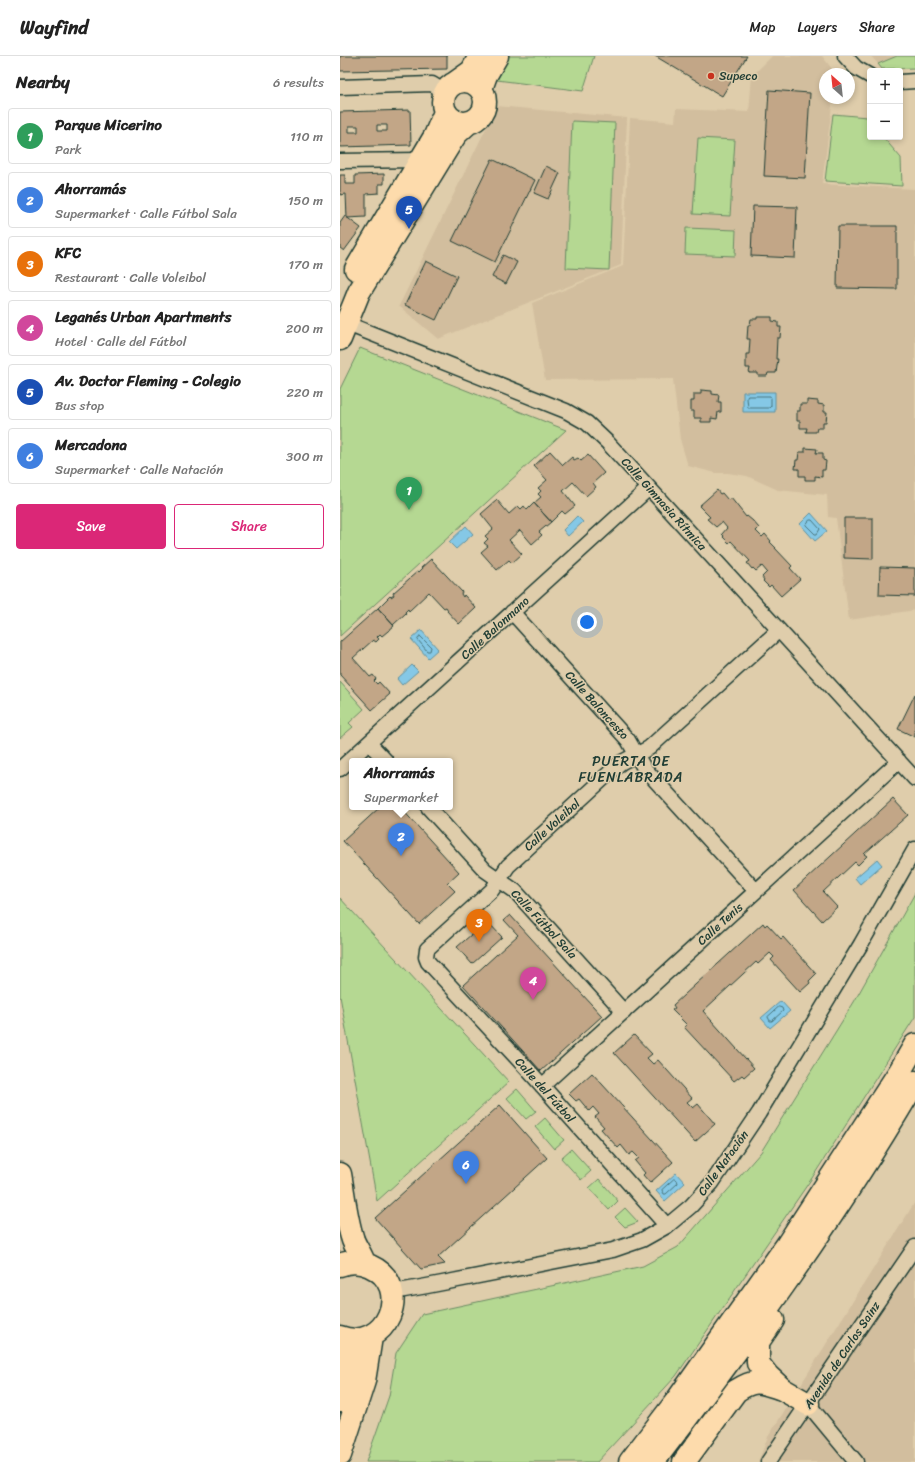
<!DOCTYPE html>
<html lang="en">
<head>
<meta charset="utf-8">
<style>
  :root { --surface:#fff; --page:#f6f6f6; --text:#222; --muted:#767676; --line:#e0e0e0; --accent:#db2777 }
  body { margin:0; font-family:Sriracha,sans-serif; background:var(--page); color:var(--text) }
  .controls { position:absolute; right:12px; top:12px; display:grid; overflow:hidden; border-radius:4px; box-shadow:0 2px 6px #0003 }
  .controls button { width:36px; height:36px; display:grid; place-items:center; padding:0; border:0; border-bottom:1px solid var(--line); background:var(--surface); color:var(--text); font:20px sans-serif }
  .compass { position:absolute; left:479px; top:12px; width:36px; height:36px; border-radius:50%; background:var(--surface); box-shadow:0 2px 6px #0003; rotate:333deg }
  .you { position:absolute; left:247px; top:566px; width:14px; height:14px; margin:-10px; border:3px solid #fff; border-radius:50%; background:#1a73e8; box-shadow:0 0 0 6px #1a73e833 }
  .badge { display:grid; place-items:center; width:26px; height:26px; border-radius:50%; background:var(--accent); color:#fff; font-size:13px; font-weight:700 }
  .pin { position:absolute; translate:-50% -33px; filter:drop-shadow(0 1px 2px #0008) }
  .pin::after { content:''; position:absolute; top:21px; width:14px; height:12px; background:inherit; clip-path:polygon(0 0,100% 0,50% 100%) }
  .popup { position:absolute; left:9px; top:702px; width:104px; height:52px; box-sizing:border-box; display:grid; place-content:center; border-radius:4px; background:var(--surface); filter:drop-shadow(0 1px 3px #0005); font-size:13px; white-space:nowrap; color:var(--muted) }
  .popup b { font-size:15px; color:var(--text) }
  .popup::after { content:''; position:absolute; left:50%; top:100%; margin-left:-8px; border:8px solid transparent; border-top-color:var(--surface) }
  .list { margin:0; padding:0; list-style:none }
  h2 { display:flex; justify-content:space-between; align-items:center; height:52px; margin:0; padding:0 16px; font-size:17px }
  h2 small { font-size:13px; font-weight:400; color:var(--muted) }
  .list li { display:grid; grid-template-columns:26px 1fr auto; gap:12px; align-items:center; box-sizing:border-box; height:56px; margin:0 8px 8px; padding:0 8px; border:1px solid var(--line); border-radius:4px }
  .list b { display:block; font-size:15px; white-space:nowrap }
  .list p { margin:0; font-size:13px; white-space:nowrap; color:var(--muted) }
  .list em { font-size:13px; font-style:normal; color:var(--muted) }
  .actions { display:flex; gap:8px; padding:12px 16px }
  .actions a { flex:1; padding:9px 0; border:1px solid var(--accent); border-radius:4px; text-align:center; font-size:14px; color:var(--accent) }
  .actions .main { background:var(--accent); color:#fff }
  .map { position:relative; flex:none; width:575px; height:1406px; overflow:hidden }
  header { display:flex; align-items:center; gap:24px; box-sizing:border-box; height:56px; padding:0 20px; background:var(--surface); border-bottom:1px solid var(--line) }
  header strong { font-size:19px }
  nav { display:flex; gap:22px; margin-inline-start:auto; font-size:14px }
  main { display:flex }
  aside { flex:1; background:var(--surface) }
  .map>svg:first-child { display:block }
  .built { fill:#d2be9e }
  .green { fill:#b5d892; stroke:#6a8a63 }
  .water { fill:#85c8e6; stroke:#5c909f }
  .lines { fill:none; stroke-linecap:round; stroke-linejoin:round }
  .shore { stroke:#48757b; stroke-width:1 }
  .building { fill:#c2a687; stroke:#1f3d34; fill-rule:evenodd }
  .street-casing { stroke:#1f3d34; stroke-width:17 }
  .primary-casing { stroke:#1f3d34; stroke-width:25 }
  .highway-casing { stroke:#1f3d34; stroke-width:25 }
  .street { stroke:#dfcdab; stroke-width:14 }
  .primary { stroke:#fddbac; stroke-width:22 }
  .highway { stroke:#fddbac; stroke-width:22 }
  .poi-dot { fill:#c8321e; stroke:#dfcdab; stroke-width:1.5 }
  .labels { text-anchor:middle; stroke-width:3; stroke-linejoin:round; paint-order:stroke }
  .poi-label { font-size:12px; fill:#1f3d34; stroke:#dfcdab; text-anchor:start }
  .street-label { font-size:12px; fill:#1f3d34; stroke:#dfcdab }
  .quarter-label { font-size:14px; letter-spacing:1px; fill:#1f3d34; stroke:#dfcdab }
</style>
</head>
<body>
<header>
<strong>Wayfind</strong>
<nav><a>Map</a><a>Layers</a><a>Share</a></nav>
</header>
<main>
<aside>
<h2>Nearby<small>6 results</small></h2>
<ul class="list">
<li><span class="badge" style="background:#2e9e5b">1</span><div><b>Parque Micerino</b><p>Park</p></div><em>110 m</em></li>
<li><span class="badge" style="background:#3f7fe0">2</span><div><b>Ahorramás</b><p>Supermarket · Calle Fútbol Sala</p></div><em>150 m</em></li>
<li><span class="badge" style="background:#e8710a">3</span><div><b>KFC</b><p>Restaurant · Calle Voleibol</p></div><em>170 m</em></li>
<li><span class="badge" style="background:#d1479c">4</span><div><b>Leganés Urban Apartments</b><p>Hotel · Calle del Fútbol</p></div><em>200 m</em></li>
<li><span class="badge" style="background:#1a4fb4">5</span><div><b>Av. Doctor Fleming - Colegio</b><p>Bus stop</p></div><em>220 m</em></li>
<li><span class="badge" style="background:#3f7fe0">6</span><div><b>Mercadona</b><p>Supermarket · Calle Natación</p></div><em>300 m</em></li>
</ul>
<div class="actions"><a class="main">Save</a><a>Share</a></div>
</aside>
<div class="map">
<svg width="575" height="1406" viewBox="0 0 575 1406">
  <rect width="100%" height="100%" fill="#dfcdab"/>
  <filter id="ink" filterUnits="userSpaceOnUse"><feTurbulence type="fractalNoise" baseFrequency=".025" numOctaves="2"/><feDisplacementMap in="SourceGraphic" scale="8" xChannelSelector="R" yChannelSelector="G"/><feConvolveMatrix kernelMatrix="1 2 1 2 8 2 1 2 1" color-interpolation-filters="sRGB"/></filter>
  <g filter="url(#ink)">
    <path class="built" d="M432 0H482L496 18H485V42H493L482 128 575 133V554L509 564 496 462 488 461 487 439 438 434 407 420 388 417H376L348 410 340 383 333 323 205 324 192 247 283 210 290 62 335 66 336 53 409 56 412 20Z
      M531 0H557L538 8Z
      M157 50 287 62 281 209 98 283 59 250Z
      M575 1146V1406H418L428 1381Z"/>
    <path class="green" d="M169 0H254L243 35 157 24Z
      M557 0H575V12L542 13 538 8Z
      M493 58 527 61 530 65V81H543L561 102 562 130 485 125Z
      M232 65 275 67 269 214 226 212Z
      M358 82 395 84 390 160 353 158Z
      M346 172 396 174 395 200 345 198Z
      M20 292 226 374 0 580V333Z
      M0 626 24 653 9 667 13 671 0 682Z
      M575 837V961L472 1122 336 1320 257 1406H26L49 1340 56 1297 82 1258 303 1210 338 1191 421 1096 514 946Z
      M0 842 169 1026 37 1145 0 940Z
      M177 1033 196 1055 186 1063 167 1042Z
      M205 1062 224 1084 214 1093 195 1071Z
      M231 1093 251 1115 241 1124 221 1102Z
      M259 1123 278 1145 269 1154 249 1132Z
      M285 1152 298 1166 285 1171 275 1161Z"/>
    <path class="water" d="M403 336H435V356H403Z
      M471 457 487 475 475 485 460 468Z
      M237 460 243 466 228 480 223 474Z
      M126 470 133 478 116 493 109 486Z
      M81 574 98 593 88 602 71 583Z
      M72 609 78 615 62 629 57 623Z
      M537 803 542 809 520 828 515 822Z
      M441 945 450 955 430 972 421 962Z
      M336 1117 345 1127 325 1145 316 1135Z"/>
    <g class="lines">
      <path class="shore" d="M408 340H430L431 342V350L429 352H408L407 342Z
        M470 464H472L480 473 477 478H475L466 469Z
        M80 580 91 591 90 595H87L78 584Z
        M439 951 442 952 443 955 432 965H430L428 961Z
        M334 1123 337 1124 338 1127 326 1138H324L322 1134Z"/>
    </g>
    <path class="building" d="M0 0H107V13L0 15Z
      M315 0H407L382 40Z
      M429 34 470 37 465 122 424 120Z
      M70 54 71 89 0 91V56ZM37 69H47V75H37ZM9 70H18V76H9Z
      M152 103 195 124 155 206 112 185Z
      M206 110 220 117 208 143 194 137Z
      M44 118V128H39V137L26 138V161L7 162 6 138 0 139V119H5V128H15V119Z
      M413 150 457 151 455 202 411 200Z
      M5 160 21 172 4 195 0 192V167Z
      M498 170H557V233L497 232Z
      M163 199 177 206 166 228 152 221Z
      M86 205 117 220 96 264 65 249Z
      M417 261H432V265L438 266V271H441L440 282H437L436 303H438L436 317H428L427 320H418V317H409L410 312H406V298H409L410 283H407L408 269H410L411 263H417Z
      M361 334 372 335V338L379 339 378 346H381V356H378L377 363 371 362V366H361V362H354V355H351V345H354V338H361Z
      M467 344 478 345V348L484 349V356H487L486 366H483V372H477L476 376H466L467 372H460V365H457V355H460V348H467Z
      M465 392 477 393 476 397H483V404L486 405 485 414H482V421L475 420V424H465V420H459V413H455L456 404H458L459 396H465Z
      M210 395 223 409 232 401 234 404 238 402 241 405 248 399 264 417 253 427 256 431 246 440 233 426 223 435 235 450 225 458 222 455 211 466 194 447 201 441 198 438 201 435 198 432 207 424 194 410Z
      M377 434 380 438 382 437 388 444 391 442 406 461 407 460 413 465 419 472 416 475 422 481 425 478 431 485 430 486 436 492H435L452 510 450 512 460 523 441 540 431 529 429 531 423 525 424 524 422 521 427 516 422 510 416 515 413 512 412 513 407 507 410 505 391 485 389 487 383 481 384 480 382 478 387 472 382 466 376 471 367 463 370 461 359 450Z
      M157 444 169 458 178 450 181 453 184 450 187 454 194 447 211 466 199 476 202 479 192 488 180 474 169 484 182 498 172 507 169 504 157 514 141 496 148 490 144 487 148 483 145 480 153 473 141 458Z
      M504 462H533V503L504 502Z
      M91 503 122 536 121 538 123 541 124 539 136 552 119 568 107 555 108 554 106 551 104 552 89 536 69 555 68 553 65 556 66 557 53 569 38 552 50 540 51 541 54 539 53 537 78 515 79 516 82 513 81 512Z
      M540 511 575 512V540L539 539Z
      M38 552 54 570 42 580 40 578 37 581 39 583 36 586 33 584 13 602 30 621 33 619 36 623 34 625 37 628 39 626 50 638 32 654 0 619V586Z
      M575 638V681L558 673Z
      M553 743 568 759 524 798 527 800 518 809 515 806 483 836 497 851 482 865 454 834Z
      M40 751H60L119 816 107 827 115 835 79 868 3 785Z
      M170 859 262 960 201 1015 123 929 178 879 164 864Z
      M147 865 162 881 132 908 117 891Z
      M423 867 425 870 427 868 441 883 443 881 476 918 469 925 470 927 460 936 431 904 434 901 430 897 418 908 416 906 363 955 414 1012 404 1021 402 1019 394 1025 344 971 347 969 332 954 335 952 333 949Z
      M294 979 312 998 307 1002 313 1008 318 1004 352 1042 347 1046 353 1052 358 1048 375 1068 355 1086 274 997Z
      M252 1017 333 1106 310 1127 303 1119 305 1117 295 1105 299 1102 293 1096 289 1099 281 1089 278 1092 261 1073 264 1071 255 1061 259 1058 253 1051 249 1055 239 1043 236 1045 229 1038Z
      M160 1049 207 1102 98 1201 105 1208 81 1213 35 1162Z"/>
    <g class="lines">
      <defs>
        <path id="street" d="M505 0 516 12 530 20
          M560 26 575 25
          M0 31 92 28 105 36
          M0 105 81 104
          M5 267 226 355 247 367 268 387 575 723
          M172 556 288 684 304 712 416 835
          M29 687 46 705
          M0 713 309 432
          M88 751 145 814 175 835 284 956
          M202 1030 559 705
          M327 1170 189 1015 88 906 86 901 87 893 152 834 168 810 278 709 282 706 309 692 439 574
          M53 1236 87 1230 273 1194 302 1184 327 1170 351 1150 372 1127 419 1057 521 888 575 793
          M468 1348 516 1406
          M428 1406 575 1191"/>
        <path id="primary" d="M103 46a21 21 0 1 1 42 0a21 21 0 1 1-42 0Z
          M115 27 132 15 140 0
          M142 30 146 19 157 0
          M16 213 95 80 105 56
          M0 283 19 236 109 89 116 78 127 68"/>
        <path id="highway" d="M0 1118C4 1140 6 1163 13 1184 16 1192 22 1199 24 1207
          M0 1209C10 1205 20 1205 30 1210 75 1230 46 1298 0 1281
          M433 1264 418 1286V1307L428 1320 442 1333 468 1348
          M0 1345 8 1321V1307L5 1283
          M0 1399 24 1325 31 1281
          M290 1406 335 1347 447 1189 560 1015 575 989
          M313 1406C407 1284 497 1159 575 1026
          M344 1406 396 1335C416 1322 421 1326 442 1333"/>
      </defs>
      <use href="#street" class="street-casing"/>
      <use href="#primary" class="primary-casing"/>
      <use href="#highway" class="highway-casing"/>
      <use href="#street" class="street"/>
      <use href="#primary" class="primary"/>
      <use href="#highway" class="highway"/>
    </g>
  </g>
  <circle class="poi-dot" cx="371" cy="20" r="4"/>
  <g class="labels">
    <g class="poi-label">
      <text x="379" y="24">Supeco</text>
    </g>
    <g class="street-label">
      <text transform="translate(324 448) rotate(48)" y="4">Calle Gimnasia Rítmica</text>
      <text transform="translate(155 572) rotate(-42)" y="4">Calle Balonmano</text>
      <text transform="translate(257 649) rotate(48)" y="4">Calle Baloncesto</text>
      <text transform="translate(212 769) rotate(-42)" y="4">Calle Voleibol</text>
      <text transform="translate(204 868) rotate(47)" y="4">Calle Fútbol Sala</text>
      <text transform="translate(380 868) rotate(-42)" y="4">Calle Tenis</text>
      <text transform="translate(205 1034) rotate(48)" y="4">Calle del Fútbol</text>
      <text transform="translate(383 1107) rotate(-54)" y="4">Calle Natación</text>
      <text transform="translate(502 1299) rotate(-56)" y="4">Avenida de Carlos Sainz</text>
    </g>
    <g class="quarter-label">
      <text x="291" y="710">PUERTA DE<tspan x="291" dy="16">FUENLABRADA</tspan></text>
    </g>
  </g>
</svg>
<div class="controls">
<button>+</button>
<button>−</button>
</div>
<svg class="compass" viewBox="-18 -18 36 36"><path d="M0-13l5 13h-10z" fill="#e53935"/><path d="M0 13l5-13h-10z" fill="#767676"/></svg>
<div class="you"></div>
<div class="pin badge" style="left:69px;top:454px;background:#2e9e5b">1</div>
<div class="pin badge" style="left:61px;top:800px;background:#3f7fe0">2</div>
<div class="popup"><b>Ahorramás</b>Supermarket</div>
<div class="pin badge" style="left:139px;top:886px;background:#e8710a">3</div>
<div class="pin badge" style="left:193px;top:944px;background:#d1479c">4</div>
<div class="pin badge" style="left:69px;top:173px;background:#1a4fb4">5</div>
<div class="pin badge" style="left:126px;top:1128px;background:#3f7fe0">6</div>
</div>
</main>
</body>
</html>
